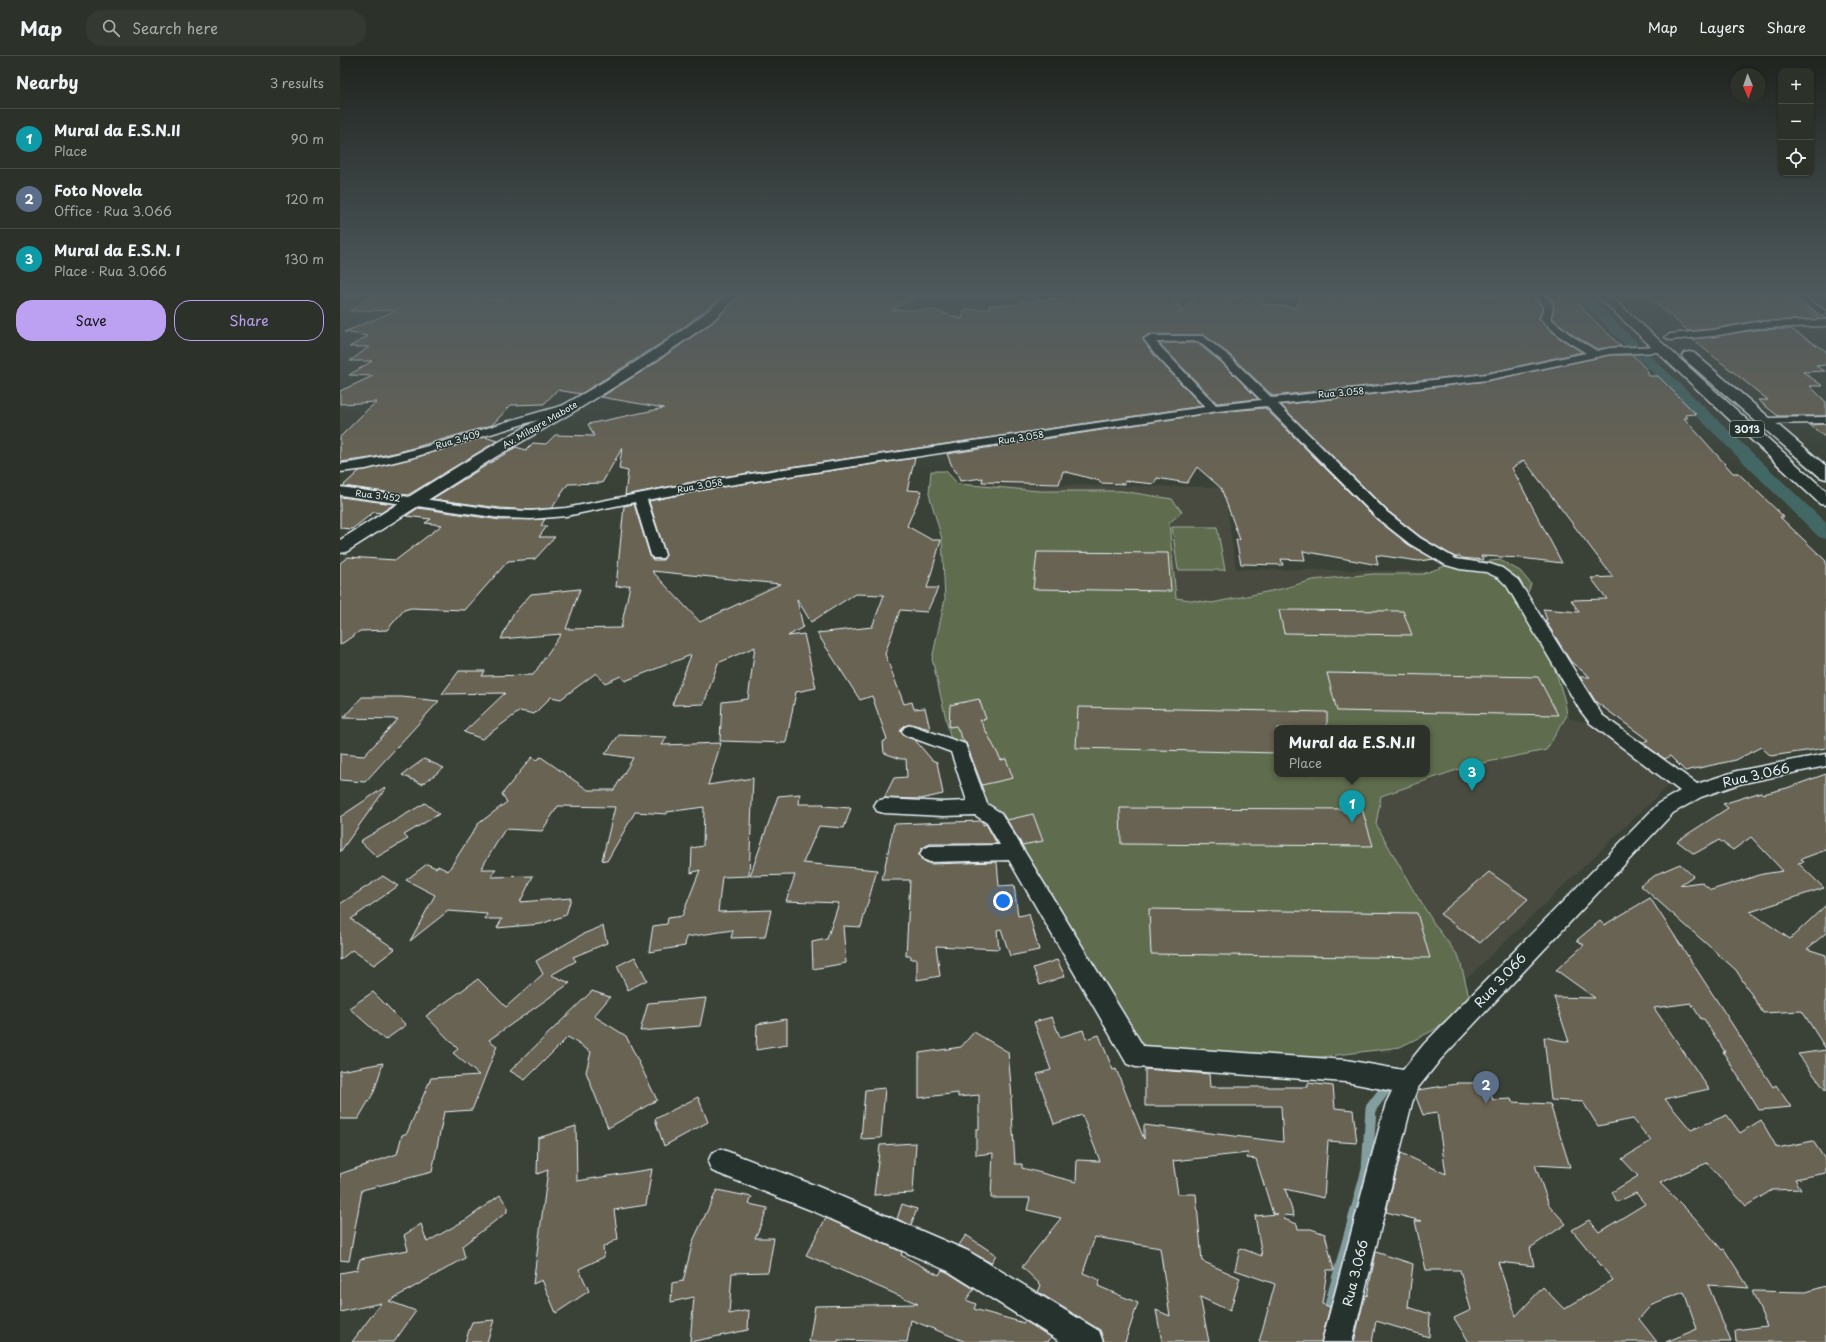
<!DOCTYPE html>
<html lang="en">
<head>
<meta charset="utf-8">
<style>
  :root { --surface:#2c322a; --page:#343a32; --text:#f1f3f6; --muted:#a6aaa8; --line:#484d47; --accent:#bca0f2 }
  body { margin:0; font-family:"Playpen Sans",sans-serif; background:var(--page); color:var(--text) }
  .controls { position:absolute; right:12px; top:12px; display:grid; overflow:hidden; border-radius:8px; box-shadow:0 1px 3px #0004 }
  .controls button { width:36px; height:36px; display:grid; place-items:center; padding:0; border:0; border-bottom:1px solid var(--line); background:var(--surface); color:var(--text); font:20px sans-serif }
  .compass { position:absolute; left:1390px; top:12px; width:36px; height:36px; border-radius:50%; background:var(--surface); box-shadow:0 1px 3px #0004; rotate:178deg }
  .you { position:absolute; left:663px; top:845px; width:14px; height:14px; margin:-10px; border:3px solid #fff; border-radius:50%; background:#1a73e8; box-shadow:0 0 0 6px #1a73e833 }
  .badge { display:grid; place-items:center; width:26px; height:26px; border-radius:50%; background:var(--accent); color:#fff; font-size:13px; font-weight:700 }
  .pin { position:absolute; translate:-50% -33px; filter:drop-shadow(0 1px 2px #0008) }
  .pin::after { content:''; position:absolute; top:21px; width:14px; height:12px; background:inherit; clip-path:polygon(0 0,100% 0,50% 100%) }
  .popup { position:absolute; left:934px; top:669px; width:156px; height:52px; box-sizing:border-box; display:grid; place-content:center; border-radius:8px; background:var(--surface); filter:drop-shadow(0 1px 3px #0005); font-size:13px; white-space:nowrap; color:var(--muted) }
  .popup b { font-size:15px; color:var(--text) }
  .popup::after { content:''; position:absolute; left:50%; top:100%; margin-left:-8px; border:8px solid transparent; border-top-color:var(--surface) }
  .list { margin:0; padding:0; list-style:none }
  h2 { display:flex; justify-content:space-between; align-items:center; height:52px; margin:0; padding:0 16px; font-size:17px }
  h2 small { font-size:13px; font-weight:400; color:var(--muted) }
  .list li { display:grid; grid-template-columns:26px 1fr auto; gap:12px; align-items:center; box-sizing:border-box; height:60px; padding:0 16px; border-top:1px solid var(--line) }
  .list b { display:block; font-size:15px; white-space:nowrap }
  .list p { margin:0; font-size:13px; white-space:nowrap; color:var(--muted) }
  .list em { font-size:13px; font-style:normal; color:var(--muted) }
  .actions { display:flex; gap:8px; padding:12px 16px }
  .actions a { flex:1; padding:9px 0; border:1px solid var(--accent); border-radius:16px; text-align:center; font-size:14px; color:var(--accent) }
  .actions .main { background:var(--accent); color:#111 }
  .icon { flex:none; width:22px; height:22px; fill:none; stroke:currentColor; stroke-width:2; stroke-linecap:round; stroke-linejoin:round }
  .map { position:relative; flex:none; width:1486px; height:1286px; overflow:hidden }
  header { display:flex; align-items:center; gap:24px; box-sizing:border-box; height:56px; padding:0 20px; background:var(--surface); border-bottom:1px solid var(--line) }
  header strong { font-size:19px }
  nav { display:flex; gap:22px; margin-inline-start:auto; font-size:14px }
  .search { width:280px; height:36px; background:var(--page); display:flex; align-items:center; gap:10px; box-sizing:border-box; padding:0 14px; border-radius:16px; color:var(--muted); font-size:15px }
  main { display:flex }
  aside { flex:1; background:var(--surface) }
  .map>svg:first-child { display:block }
  .built { fill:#484c40; fill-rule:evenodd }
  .green { fill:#5e6c4e; stroke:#a3aea3; fill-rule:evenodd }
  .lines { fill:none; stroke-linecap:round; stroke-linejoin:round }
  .stream { stroke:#849ea0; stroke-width:11 }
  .canal { fill:#426765; fill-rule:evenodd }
  .building { fill:#696452; stroke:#e8f1f8; fill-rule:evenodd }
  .street-casing { stroke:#e8f1f8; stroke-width:3 }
  .secondary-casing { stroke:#e8f1f8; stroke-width:3 }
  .primary-casing { stroke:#e8f1f8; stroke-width:3 }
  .street { fill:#26332d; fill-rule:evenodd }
  .secondary { fill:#26332d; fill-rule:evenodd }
  .primary { fill:#26332d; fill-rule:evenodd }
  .labels { text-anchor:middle; stroke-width:3; stroke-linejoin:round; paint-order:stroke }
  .far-street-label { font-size:9px; fill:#e8f1f8; stroke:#26332d }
  .shield { fill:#26332d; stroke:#aeb8bb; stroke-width:1 }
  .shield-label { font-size:10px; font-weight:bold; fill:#e8f1f8 }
  .near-street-label { font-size:13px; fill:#e8f1f8; stroke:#26332d }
</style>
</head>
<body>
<header>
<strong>Map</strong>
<div class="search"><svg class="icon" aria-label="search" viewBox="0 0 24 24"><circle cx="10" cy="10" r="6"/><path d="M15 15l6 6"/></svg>Search here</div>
<nav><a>Map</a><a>Layers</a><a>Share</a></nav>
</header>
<main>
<aside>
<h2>Nearby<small>3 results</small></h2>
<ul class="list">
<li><span class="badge" style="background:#0f9aa8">1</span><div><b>Mural da E.S.N.II</b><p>Place</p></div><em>90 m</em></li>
<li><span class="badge" style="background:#5c6f8a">2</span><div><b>Foto Novela</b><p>Office · Rua 3.066</p></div><em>120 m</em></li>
<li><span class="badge" style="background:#0f9aa8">3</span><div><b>Mural da E.S.N. I</b><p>Place · Rua 3.066</p></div><em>130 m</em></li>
</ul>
<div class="actions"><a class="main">Save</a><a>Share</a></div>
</aside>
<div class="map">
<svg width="1486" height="1286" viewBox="0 0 1486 1286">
  <rect width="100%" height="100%" fill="#3a4238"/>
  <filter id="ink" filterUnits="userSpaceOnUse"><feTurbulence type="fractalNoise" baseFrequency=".025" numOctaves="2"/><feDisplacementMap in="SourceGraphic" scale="8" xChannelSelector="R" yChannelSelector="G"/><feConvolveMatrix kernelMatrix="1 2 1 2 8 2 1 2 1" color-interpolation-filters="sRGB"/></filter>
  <g filter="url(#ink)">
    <path class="built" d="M604 428 884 431 896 513 1149 516 1230 663 1251 667 1267 682 1333 725 1050 996 799 987ZM937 672H1087V718H937Z"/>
    <path class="green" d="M591 415H606L618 428 700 435H782L832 443 842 456 829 467 836 542 872 547 941 533 973 524 1033 518H1083L1105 510 1160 504 1180 515 1191 528 1182 552 1213 606 1225 646 1227 659 1206 694 1128 710 1041 740 1036 768 1072 832 1095 869 1119 901 1130 944 1094 974 1060 991 888 1013 787 989 644 757 632 751 610 680 592 603 605 543 602 483 589 438ZM937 672H1087V718H937Z
      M832 471H877L885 514H838Z"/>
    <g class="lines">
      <path class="stream" d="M987 1260 1027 1114 1031 1052 1049 1028"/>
      <path class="canal" d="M1233 238H1246L1486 467V483L1479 481Z"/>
    </g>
    <path class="building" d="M35 238H112L162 245 168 238H231L225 242 292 241 293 239 326 238H341L342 240 386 238 331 281 241 338 217 334 204 348 171 349 152 369 59 396 30 402 0 406V381L28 353 37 346 0 348V335L33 320 9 319 32 305H10L29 291H9L28 280 4 276 57 254 10 255Z
      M402 238H579L551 254H593L622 263 624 254 649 253 650 249H679L682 245 697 246V244L741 242 736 238H833L842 256 859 238 923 243 921 248 957 252 963 238 1007 241V238H1138L1152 241V238H1191L1202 251 1199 263 1218 281 1242 296 1147 317 933 340 890 299 864 279 809 278 803 282V284L815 300 862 350 369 423 285 439 288 415 279 413 282 392 262 427 228 428 212 452 191 454 160 452 92 443 176 391 186 394 193 387 206 388 215 379 254 380 248 368 324 352 261 341 306 313 372 267Z
      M1203 238H1217L1221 243H1236L1247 257 1281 290 1257 293 1233 279 1212 262 1214 251 1213 247 1211 242Z
      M1305 238H1443L1481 263 1417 265 1373 273 1348 275Z
      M1451 273 1486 295V309L1476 310 1485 315 1463 316 1483 330H1470L1486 346V360H1438L1418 344H1428L1352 283 1417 274Z
      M819 287H857L880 305 918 343 877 347Z
      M1270 299H1293L1307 314 1309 320H1318L1356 358 1345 359 1348 362H1344L1393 417H1398L1444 461H1440L1486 505V692L1431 700 1421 691 1396 704 1345 715 1330 700 1325 703 1302 687 1308 684 1256 646 1240 621H1250L1231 606 1205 564H1207L1203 553 1239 556 1231 544 1267 543 1251 522 1273 521 1184 404 1172 412 1222 507 1181 502 1141 500 1144 504 1122 502 1120 500 1115 501 1081 481 1048 455 941 349 1147 325Z
      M925 352 1036 463 1069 489 1094 503 1079 505 1036 499 1038 509 963 495 965 504 941 503 943 509 901 508 896 484H900L881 432 857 411 847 427 817 422 814 428 785 425V428L760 427V425L723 415 719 428 642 426 643 422 620 425 616 415H614L607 398 878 356Z
      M1486 368V382L1470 369Z
      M145 381 157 385 68 439 3 430 19 415 74 402Z
      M575 402 567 434 582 435 567 470 592 484H601L587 532H598L587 556 560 554 545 598 564 648 572 646 574 653 585 652 590 673 571 668 564 670 560 675 564 680 575 684 592 704 597 706 603 738 581 743 544 742 554 722 567 721 566 703H561L544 697 543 686 547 683 532 640 520 644 477 577 532 571 544 539 515 538 471 566 457 543 463 571 448 580 464 578 476 632 456 636 446 687 380 685 382 646 408 643 415 591 378 607 364 648 332 649 351 599 285 625 281 620 265 627 256 617 221 643 211 641 194 658 180 655 142 683 124 676 165 637 102 638 119 615H145L142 620 193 619 221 578 161 583 173 558 191 538 240 533 226 573 281 572 290 529 276 531 284 450 294 448 310 500 313 504H323L326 499 309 445 369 433ZM312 515 440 528 360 566Z
      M0 441 54 448 41 457 34 456 12 473 0 472Z
      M78 452 160 464 205 463 201 470H207L199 481H215L195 503 168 505 125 554 71 552 64 554 47 574 20 575 0 589V507L8 501 56 504 102 469 85 467 91 463 66 460Z
      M697 496 828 497 831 535 693 533Z
      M939 554 1063 555 1072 579 944 577Z
      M987 617 1198 621 1218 659 997 655Z
      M22 641H62L99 645 25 726 0 724V698L24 700 58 663 3 662Z
      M639 643 646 663 640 664 661 704 666 703 673 722 642 729 626 687 624 686 616 670 609 671 610 649Z
      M738 651 987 656V672H937V697L736 692Z
      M279 679 327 681 322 689 381 687 368 729 413 722 409 820 382 821 378 856 431 854 425 881 391 882 393 874 346 881 345 890 309 896 313 870 327 868 328 862 342 860 360 814 351 817 352 792 363 790 364 751 327 756V758L295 756 267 805 262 804 275 751 218 750 202 775 165 773 141 813H156L151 821 193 820 180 846 231 842 226 859 201 868 157 872 162 863H145L147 858 108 855 70 885 95 839 66 824 87 808 96 812 98 810 108 815 138 768 167 746 162 738 192 701 196 704 201 701 248 734H274L293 702 265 698Z
      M84 703 104 712 82 728 62 719Z
      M1486 718V794L1461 803 1464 806 1458 807 1484 832 1410 856 1450 883 1486 849V877L1467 893 1486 899V993L1462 955 1423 957 1396 914 1300 829 1319 817 1340 808 1353 820 1340 829 1361 826 1371 834 1423 818 1443 815 1411 781 1393 794 1379 784 1354 798 1337 785 1388 752 1383 748 1421 736 1423 738 1447 732Z
      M45 731 46 732 0 796V761Z
      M460 738 459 748H484V750L511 752 504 772 479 770 463 807 537 814 521 871 503 870 506 907 473 913 472 886 487 883 499 847 446 845 455 819 410 820 438 740Z
      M85 747 99 758 64 779 68 783 37 801 20 785Z
      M780 752 1022 753 1033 790 781 788Z
      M693 758 703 785 682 789 667 764Z
      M641 765 643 766V769L646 768 657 788H590L582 792 579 799 582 804 590 808 657 806 659 830 674 829 678 860 689 858 699 894 670 900 661 873 657 874 659 893 596 890 600 920 577 924V903H571V900H566L570 824H542L554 768Z
      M1149 816 1188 843 1140 887 1100 858Z
      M43 820 58 830 11 863 55 893 34 909 12 894 0 904V848Z
      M1310 842 1433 1031 1436 1029 1451 1051 1419 1054 1383 996H1385L1364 963H1361L1351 947 1314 952 1369 1033 1325 1043 1351 1074 1387 1059 1400 1077 1421 1064 1437 1092 1473 1085 1486 1105V1117L1455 1123 1461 1133 1432 1134 1406 1150 1367 1107 1320 1127 1354 1161 1382 1194 1384 1193 1409 1232 1368 1229 1391 1286H1326L1357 1273 1344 1236 1312 1248 1299 1263 1317 1286H1129L1114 1262 1131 1254 1120 1214H1086L1075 1165H1082L1046 1156 1061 1097 1106 1118 1097 1057 1083 1059 1076 1041 1078 1034 1117 1028 1116 1027H1147L1153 1044 1171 1043 1172 1046 1210 1048 1230 1111 1195 1109 1209 1149 1226 1168 1190 1192 1194 1210 1158 1206 1176 1260 1203 1231 1224 1253 1273 1224 1232 1174 1249 1164 1259 1176 1305 1148 1296 1137 1277 1146 1272 1136 1298 1120 1282 1103 1311 1085 1293 1063 1258 1070 1243 1046 1211 1044 1204 981 1229 986 1214 941 1255 942 1216 914 1244 889 1237 884 1260 865 1264 869Z
      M809 853 1077 857 1090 902 811 898Z
      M263 870 267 887 233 901 236 905 211 919 230 927 149 984 157 990 132 1054 104 1056 92 1116 22 1134 9 1205 0 1204V1118L57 1098 62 1079 67 1077 91 1022 139 1019 113 997 118 993 86 960 138 923 166 951 203 918 196 905 243 878Z
      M295 901 307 924 288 934 277 910Z
      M717 904 725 920 700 929 693 912Z
      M252 935 270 941 254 960 286 980 317 1044 268 1072 246 1016 251 996 228 981 185 1024 170 1015Z
      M33 936 66 969 45 984 9 952Z
      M366 942 360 970 300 975 308 947Z
      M712 961 720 981 743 974 746 983 759 979 773 1014 776 1013 804 1083V1069L943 1086 941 1050H805V1013L869 1018 870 1031H968V1027L993 1030 995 1052 1013 1054 1017 1087 988 1085 984 1142 945 1133 954 1160 945 1159 944 1163 957 1168 958 1173H971L985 1178 994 1214H987L982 1248 990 1251 981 1286H919L935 1228 895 1214 900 1192 922 1200 915 1160 938 1158H933L916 1103 907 1102 908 1097 833 1105 838 1138H856L862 1205 900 1222 890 1255 860 1241 869 1286H822L816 1254 830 1260 820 1192 755 1181 743 1217 760 1224 758 1230 798 1247 785 1286H764L760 1274 698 1236 701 1229 682 1211 721 1162 687 1154 690 1142H651L653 1097 636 1099V1073H639V1039L618 1041V1037L579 1042V997L621 991 634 976 668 996 672 1041 671 1042 675 1108H682V1112L736 1126 737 1104 760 1105 742 1059 714 1068 697 1018 711 1014 694 966Z
      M447 963V989L416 994 417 968Z
      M1486 994V1035L1458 998Z
      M43 1007 34 1036 18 1063H0V1015Z
      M545 1032 541 1082 521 1083 525 1034Z
      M358 1041 368 1066 324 1090 315 1063Z
      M236 1070 237 1125 312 1113 306 1149 274 1154 278 1183 263 1191 264 1201 239 1213 249 1235 216 1257 202 1224 193 1228 208 1114 197 1118 198 1082Z
      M576 1087 573 1137 534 1139 540 1089Z
      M377 1134 412 1141 409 1148 428 1152 415 1182H434L428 1216 392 1217 389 1258 409 1254 408 1274 350 1286 354 1241 331 1246 332 1227 343 1225 353 1185Z
      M160 1139 167 1150V1156L122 1190 125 1202 49 1245 76 1255 54 1286H12L41 1247 0 1256V1217L17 1214 20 1203 68 1194 64 1179 81 1168 87 1186 127 1163Z
      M562 1148 577 1153 571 1169 557 1163Z
      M486 1162 562 1196 561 1199 599 1219 602 1214 607 1216 634 1233 626 1244 636 1248 634 1253 684 1267 685 1265 711 1281 708 1286H626L571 1264 567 1286 498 1284V1286H469L475 1250 578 1248 466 1199Z
      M626 1179 656 1199 651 1207 619 1189Z
      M1036 1196 1073 1208 1068 1251 1090 1258 1089 1281 1036 1265 1032 1286H1014L1025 1239 1027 1240Z
      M1486 1230V1286H1396L1395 1274 1427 1270 1412 1235 1466 1236Z
      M154 1264 147 1286H125L132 1266Z"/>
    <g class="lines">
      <defs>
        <path id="street" d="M1192 238C1207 238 1218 245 1210 262L1232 280 1257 295 1270 292 1321 290 1326 293 1321 296 1270 298 1147 324 938 348 1047 456 1080 482 1116 503 1150 508 1162 512 1178 524 1262 659 1357 728 1397 715 1486 698V710L1399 728 1361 741 1333 757 1100 1004 1077 1033 1072 1047 1012 1286H982L1046 1047 1052 1035 1006 1026 796 1011 787 1008 669 804 590 806 583 803 580 798 583 793 590 790 660 789 647 767 635 759 604 760 544 757 537 755 534 750 537 745 544 743 604 746 627 745 611 696 565 679 562 675 565 671 571 669 625 688 647 748 661 757 803 990 1006 1004 1063 1014 1084 988 1319 747 1340 735 1250 667 1240 654 1167 530 1159 522 1146 516 1120 513 1106 509 1070 488 1037 462 926 350 878 355 369 432 307 444 325 499 323 502H313L311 499 295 446 226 460 191 463 160 462 0 439V431L160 454 191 455 226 452 369 424 865 351 816 299 804 283 809 280H863L889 300 932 342 1147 318 1246 297 1219 280 1202 264 1200 262 1204 254V250ZM858 285 881 304 921 344 876 349 816 286Z
          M1449 238H1459L1486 255V262Z
          M1486 264V270L1417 272 1373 280 1330 284 1325 281 1330 278 1373 274 1417 266Z
          M233 347 237 348 239 350 237 352 74 401 26 413 0 416V408C80 399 155 366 233 347Z
          M1486 361V367L1424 368 1418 365 1424 362Z
          M381 1093 479 1131 628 1195 759 1275 763 1286H721L608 1215 473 1155 372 1115 368 1106 372 1097Z"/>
        <path id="secondary" d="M388 238H401L371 266 305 312 240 352 157 400 6 496 0 497V484C49 454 97 422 147 393 229 345 316 301 388 238Z"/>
        <path id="primary" d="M1255 238H1268L1486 435V449L1480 448Z
          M1349 296 1354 297 1486 410V423L1480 421 1344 303 1342 300 1344 297Z"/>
      </defs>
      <use href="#street" class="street-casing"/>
      <use href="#secondary" class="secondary-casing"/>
      <use href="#primary" class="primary-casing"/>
      <use href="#street" class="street"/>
      <use href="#secondary" class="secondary"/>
      <use href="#primary" class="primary"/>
    </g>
  </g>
  <linearGradient id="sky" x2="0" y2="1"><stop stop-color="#20241f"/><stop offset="0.57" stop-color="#4f5a5e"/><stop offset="1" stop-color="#4f5a5e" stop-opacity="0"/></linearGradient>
  <rect width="1486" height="418" fill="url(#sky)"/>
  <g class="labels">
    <g class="far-street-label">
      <text transform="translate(1001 337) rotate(-5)" y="3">Rua 3.058</text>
      <text transform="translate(200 369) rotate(-30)" y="3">Av. Milagre Mabote</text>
      <text transform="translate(681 382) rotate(-9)" y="3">Rua 3.058</text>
      <text transform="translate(118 384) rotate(-16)" y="3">Rua 3.409</text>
      <text transform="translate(360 430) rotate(-10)" y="3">Rua 3.058</text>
      <text transform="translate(38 440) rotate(7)" y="3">Rua 3.452</text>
    </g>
    <rect class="shield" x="1390" y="365" width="34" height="16" rx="3"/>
    <g class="shield-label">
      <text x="1407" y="377">3013</text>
    </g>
    <g class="near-street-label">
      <text transform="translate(1416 719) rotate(-13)" y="5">Rua 3.066</text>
      <text transform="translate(1160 924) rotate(-47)" y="5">Rua 3.066</text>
      <text transform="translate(1015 1217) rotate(-76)" y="5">Rua 3.066</text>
    </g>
  </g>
</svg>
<div class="controls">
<button>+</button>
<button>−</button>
<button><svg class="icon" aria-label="locate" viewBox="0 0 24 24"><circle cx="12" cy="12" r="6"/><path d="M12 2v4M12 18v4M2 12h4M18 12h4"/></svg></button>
</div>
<svg class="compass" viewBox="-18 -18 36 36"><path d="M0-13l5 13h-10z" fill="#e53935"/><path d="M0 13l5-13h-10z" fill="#a6aaa8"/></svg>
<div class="you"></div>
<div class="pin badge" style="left:1012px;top:767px;background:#0f9aa8">1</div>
<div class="popup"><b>Mural da E.S.N.II</b>Place</div>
<div class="pin badge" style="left:1146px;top:1048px;background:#5c6f8a">2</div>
<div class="pin badge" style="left:1132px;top:735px;background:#0f9aa8">3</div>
</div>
</main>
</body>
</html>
